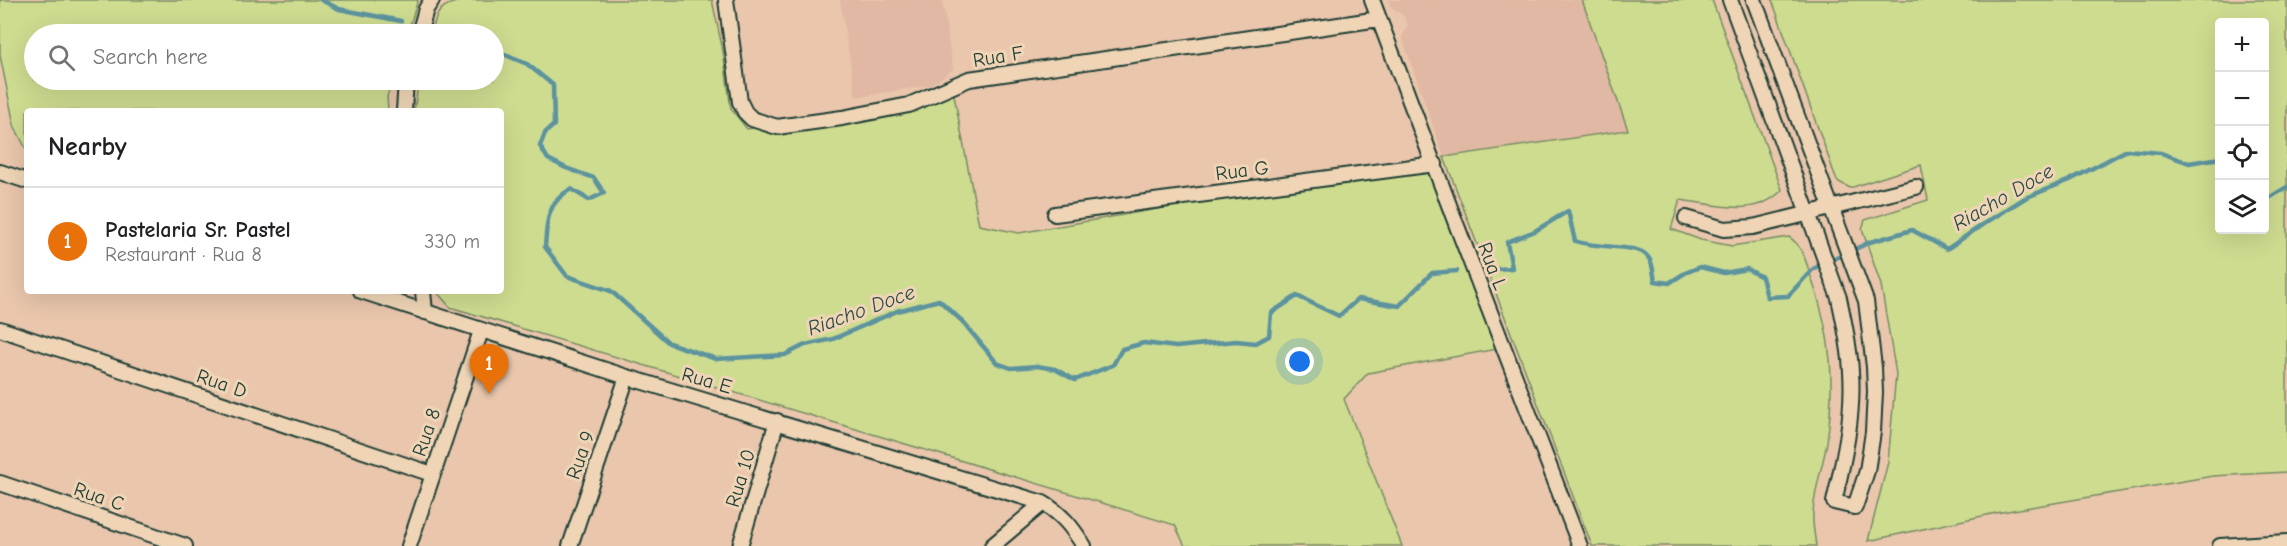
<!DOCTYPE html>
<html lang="en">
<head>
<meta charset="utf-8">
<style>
  :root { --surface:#fff; --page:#f6f6f6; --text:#202124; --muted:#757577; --line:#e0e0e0; --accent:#ea580c }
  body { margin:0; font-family:"Comic Neue",sans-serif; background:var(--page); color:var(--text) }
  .controls { position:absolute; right:18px; top:18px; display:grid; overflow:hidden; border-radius:6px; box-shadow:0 6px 24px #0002 }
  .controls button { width:54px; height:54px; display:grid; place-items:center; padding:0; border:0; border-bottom:2px solid var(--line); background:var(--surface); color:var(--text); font:30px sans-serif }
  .you { position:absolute; left:1300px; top:362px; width:21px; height:21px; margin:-15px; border:4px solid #fff; border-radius:50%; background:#1a73e8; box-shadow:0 0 0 9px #1a73e833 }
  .badge { display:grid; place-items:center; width:39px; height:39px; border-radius:50%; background:var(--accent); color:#fff; font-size:20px; font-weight:700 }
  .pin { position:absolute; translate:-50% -50px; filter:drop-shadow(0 2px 3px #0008) }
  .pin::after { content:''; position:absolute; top:32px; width:21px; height:18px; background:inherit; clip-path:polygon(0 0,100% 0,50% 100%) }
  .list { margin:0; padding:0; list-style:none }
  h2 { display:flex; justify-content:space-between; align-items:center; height:78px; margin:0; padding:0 24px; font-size:26px }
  h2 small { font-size:20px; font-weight:400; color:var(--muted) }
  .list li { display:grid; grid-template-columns:39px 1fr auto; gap:18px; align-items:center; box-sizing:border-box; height:108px; padding:0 24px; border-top:2px solid var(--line) }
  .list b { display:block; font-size:22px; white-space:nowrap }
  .list p { margin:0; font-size:20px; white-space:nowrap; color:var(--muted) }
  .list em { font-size:20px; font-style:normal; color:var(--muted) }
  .icon { flex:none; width:33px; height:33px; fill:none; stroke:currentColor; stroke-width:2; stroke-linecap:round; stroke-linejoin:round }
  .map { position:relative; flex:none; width:2287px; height:546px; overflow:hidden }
  .search { position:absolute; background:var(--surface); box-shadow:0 6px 24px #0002; left:24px; top:24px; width:480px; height:66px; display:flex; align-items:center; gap:15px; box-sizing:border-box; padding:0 21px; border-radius:33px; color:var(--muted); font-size:22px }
  .panel { position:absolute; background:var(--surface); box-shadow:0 6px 24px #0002; left:24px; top:108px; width:480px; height:186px; border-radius:6px }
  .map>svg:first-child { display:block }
  .built { fill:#e0b8a3 }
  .green { fill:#cedc90; stroke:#768c62; stroke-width:1.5; fill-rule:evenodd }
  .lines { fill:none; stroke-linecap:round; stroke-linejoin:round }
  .stream { stroke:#5c939e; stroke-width:4.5 }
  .minor-casing { stroke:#1f3d34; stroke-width:18 }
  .minor { stroke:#efd5b6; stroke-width:14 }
  .labels { text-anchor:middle; stroke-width:6; stroke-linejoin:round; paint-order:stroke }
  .street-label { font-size:20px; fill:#1f3d34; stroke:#efd5b6 }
  .water-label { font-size:21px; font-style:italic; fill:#294b46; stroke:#efd5b6 }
</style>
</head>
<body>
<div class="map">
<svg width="2287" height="546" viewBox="0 0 2287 546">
  <rect width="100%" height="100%" fill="#e9c6ac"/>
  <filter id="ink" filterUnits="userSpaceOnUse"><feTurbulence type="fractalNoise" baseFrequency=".0167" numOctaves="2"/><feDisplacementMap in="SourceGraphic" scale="12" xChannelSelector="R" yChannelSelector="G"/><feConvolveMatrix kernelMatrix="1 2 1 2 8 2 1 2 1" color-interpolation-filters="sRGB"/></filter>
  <g filter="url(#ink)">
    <path class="built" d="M840 0H942L953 69 931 85 856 97Z
      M1388 0H1582L1628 130 1444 157 1402 37 1408 25 1404 16 1390 6Z"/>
    <path class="green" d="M0 0H418L407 34H34V80H392L387 97 388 111H27V151L14 125 0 55Z
      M464 0H712L723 51 731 109 747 129 913 106 953 90 979 225 1019 233 1429 162 1502 348 1368 373 1344 399 1402 546H1185L1175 525 450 307 436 291H501V111H414L419 80H494V34H431C438 10 439 5 464 0Z
      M1582 0H1712L1782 190C1755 219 1714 204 1680 200L1671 229 1701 240 1732 246 1789 237C1803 246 1807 265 1812 280 1832 336 1835 384 1827 442 1823 466 1814 490 1813 514 1812 524 1815 536 1816 546H1592L1444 157 1628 130Z
      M1772 0H2287V472L2213 476 1996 513 1868 541 1888 462 1896 374 1881 285 1862 229 1865 220 1928 200 1921 165 1850 188 1837 181ZM2220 22H2264V230H2220Z"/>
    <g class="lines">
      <path class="stream" d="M321 0 339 9 401 21
        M494 50 527 64 553 85 554 125 545 133 540 146 548 159 566 168 594 178 604 193 589 200 571 189C546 203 547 222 545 247L567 276 611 291 669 343 716 359 785 355 805 345 833 339 897 311 939 300 962 321 997 363 1011 368 1037 366 1055 369 1075 380 1113 365 1122 349 1144 343 1176 347 1236 341 1256 343 1269 336 1271 313 1297 296 1339 316 1358 299 1399 306 1432 273 1457 271
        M2264 201 2287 187
        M1497 269 1512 268 1507 242 1535 231 1568 211 1575 241C1593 248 1635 245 1645 254 1653 260 1653 272 1655 281L1669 283 1685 273 1700 267 1724 273 1747 269 1762 277 1767 297 1788 296 1813 269 1870 242 1912 230 1947 249 1985 223 2025 198 2070 180 2127 150 2161 153 2189 163 2220 158"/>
      <defs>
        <path id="minor" d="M726 0 740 102 745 112 752 119 777 127 842 118 909 105 969 79 1379 19
          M1372 0 1455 221 1580 546
          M1730 0 1839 298C1844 322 1850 347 1851 372 1854 416 1844 459 1834 502L1855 507 1867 471 1873 432 1875 392 1874 367 1866 301 1754 0
          M419 34 426 9 432 0
          M404 111 406 80
          M0 172 27 181
          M1055 214 1435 164
          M1686 218 1724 229 1753 227 1916 187
          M361 291 627 377 1043 503C1062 514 1072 527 1084 546
          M423 291 425 312
          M0 329 432 474
          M0 483 185 546
          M409 546 481 331
          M570 546 627 377
          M740 546 777 421
          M992 546 1043 503
          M2220 546 2287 542"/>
      </defs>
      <use href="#minor" class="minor-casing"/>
      <use href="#minor" class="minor"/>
    </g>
  </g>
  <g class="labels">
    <g class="street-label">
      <text transform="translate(998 56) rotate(-9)" y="7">Rua F</text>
      <text transform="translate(1242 170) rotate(-7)" y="7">Rua G</text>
      <text transform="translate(1493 266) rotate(69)" y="7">Rua L</text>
      <text transform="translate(707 380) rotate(16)" y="7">Rua E</text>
      <text transform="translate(222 383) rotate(19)" y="7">Rua D</text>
      <text transform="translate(426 432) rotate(-71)" y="7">Rua 8</text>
      <text transform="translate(580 455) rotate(-71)" y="7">Rua 9</text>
      <text transform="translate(740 478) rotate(-73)" y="7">Rua 10</text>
      <text transform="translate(99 496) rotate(19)" y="7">Rua C</text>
    </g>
    <g class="water-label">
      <text transform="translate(2003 197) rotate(-30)" y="7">Riacho Doce</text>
      <text transform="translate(861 310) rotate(-20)" y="7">Riacho Doce</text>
    </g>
  </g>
</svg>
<div class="controls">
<button>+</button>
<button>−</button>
<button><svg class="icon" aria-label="locate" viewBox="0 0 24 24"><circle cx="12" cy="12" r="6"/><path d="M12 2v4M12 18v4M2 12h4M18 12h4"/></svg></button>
<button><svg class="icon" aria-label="layers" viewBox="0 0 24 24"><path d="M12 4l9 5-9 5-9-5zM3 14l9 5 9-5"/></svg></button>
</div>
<div class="you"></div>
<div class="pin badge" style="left:489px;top:394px;background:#e8710a">1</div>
<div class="search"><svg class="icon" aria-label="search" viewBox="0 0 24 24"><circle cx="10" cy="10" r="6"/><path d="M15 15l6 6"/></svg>Search here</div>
<section class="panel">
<h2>Nearby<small></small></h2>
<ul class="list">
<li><span class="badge" style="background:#e8710a">1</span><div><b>Pastelaria Sr. Pastel</b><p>Restaurant · Rua 8</p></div><em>330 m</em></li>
</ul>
</section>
</div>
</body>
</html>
